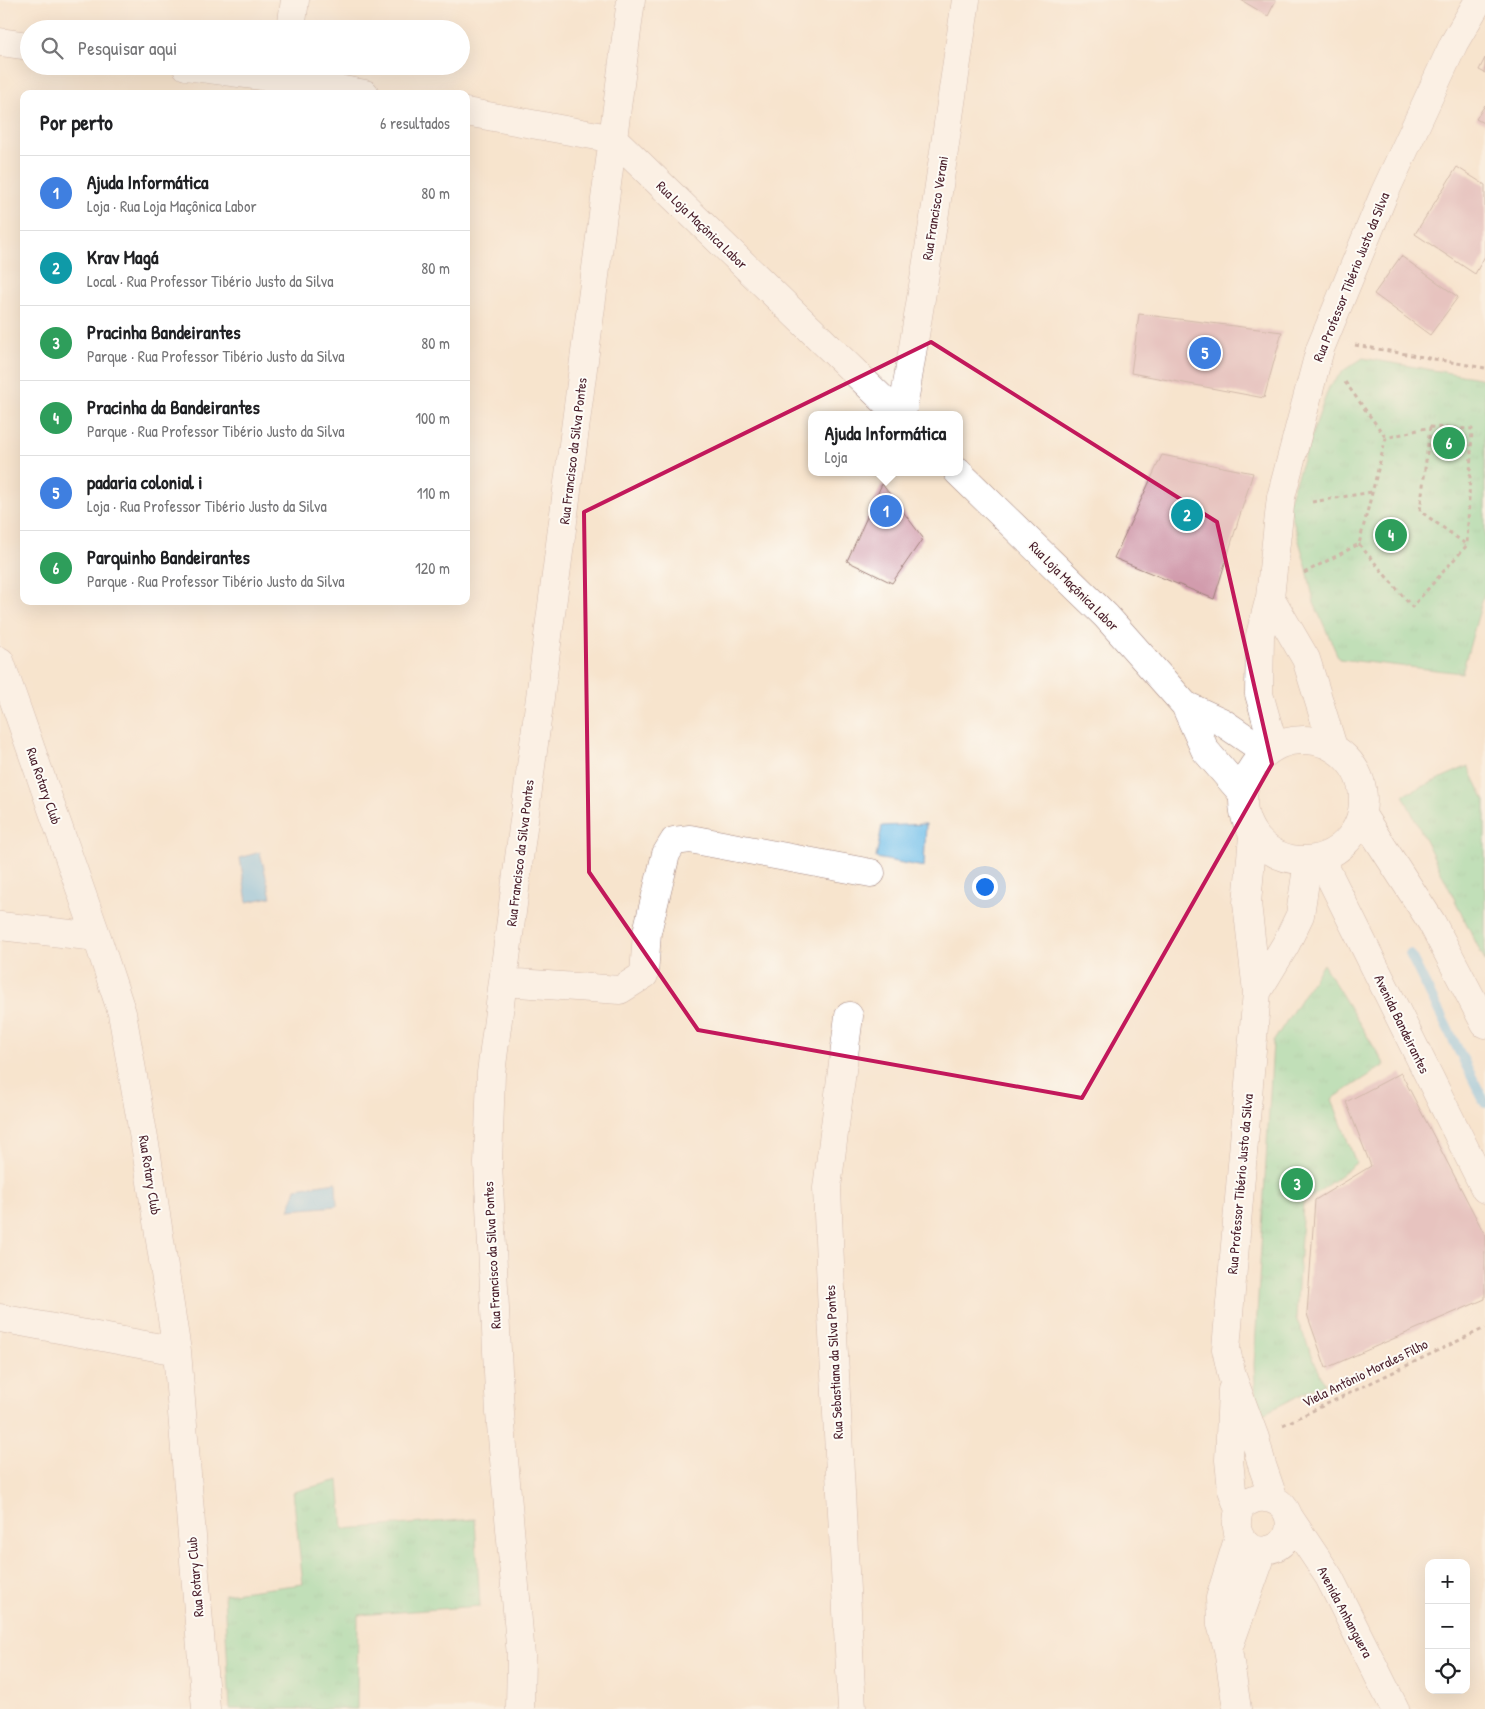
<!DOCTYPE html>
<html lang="pt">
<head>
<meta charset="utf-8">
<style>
  :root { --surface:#fff; --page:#f2f2f2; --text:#202124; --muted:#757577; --line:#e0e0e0; --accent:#c8321e }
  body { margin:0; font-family:"Patrick Hand",sans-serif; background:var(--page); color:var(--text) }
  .controls { position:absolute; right:15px; bottom:15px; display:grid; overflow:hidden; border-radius:10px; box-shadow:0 5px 20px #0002 }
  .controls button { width:45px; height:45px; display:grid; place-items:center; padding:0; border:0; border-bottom:1px solid var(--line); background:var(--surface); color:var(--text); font:25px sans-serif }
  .you { position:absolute; left:984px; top:886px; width:18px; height:18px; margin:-12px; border:4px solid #fff; border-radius:50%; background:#1a73e8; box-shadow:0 0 0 8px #1a73e833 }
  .badge { display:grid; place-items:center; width:32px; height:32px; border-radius:50%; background:var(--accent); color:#fff; font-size:16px; font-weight:700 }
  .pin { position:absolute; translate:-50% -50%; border:2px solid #fff; box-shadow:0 1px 5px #0006 }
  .popup { position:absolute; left:808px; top:411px; width:155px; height:65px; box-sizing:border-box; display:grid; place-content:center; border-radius:10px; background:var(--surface); filter:drop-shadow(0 1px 4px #0005); font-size:16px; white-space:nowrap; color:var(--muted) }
  .popup b { font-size:19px; color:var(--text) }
  .popup::after { content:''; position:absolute; left:50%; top:100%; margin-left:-10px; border:10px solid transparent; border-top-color:var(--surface) }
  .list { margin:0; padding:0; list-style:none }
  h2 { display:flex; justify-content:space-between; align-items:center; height:65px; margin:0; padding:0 20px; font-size:21px }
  h2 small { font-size:16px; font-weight:400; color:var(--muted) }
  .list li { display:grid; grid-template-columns:32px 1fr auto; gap:15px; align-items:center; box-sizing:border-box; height:75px; padding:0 20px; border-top:1px solid var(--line) }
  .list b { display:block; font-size:19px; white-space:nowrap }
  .list p { margin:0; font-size:16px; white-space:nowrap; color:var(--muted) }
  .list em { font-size:16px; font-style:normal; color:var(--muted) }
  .icon { flex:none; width:28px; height:28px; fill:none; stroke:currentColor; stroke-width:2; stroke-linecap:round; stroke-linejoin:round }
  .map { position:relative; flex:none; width:1485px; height:1709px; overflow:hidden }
  .search { position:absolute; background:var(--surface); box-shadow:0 5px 20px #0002; left:20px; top:20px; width:450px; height:55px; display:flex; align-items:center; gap:12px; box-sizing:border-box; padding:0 18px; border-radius:28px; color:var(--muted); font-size:19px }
  .panel { position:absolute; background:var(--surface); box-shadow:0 5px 20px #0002; left:20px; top:90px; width:450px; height:515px; border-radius:10px }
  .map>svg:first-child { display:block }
  .park { fill:url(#park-tufts); stroke:#647c64 }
  .water { fill:#6ebde8; stroke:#5c6e8a }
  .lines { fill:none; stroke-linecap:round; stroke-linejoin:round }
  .stream { stroke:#6ebde8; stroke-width:10 }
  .building { fill:#d29cad }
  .minor-casing { stroke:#a0827c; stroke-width:29 }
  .tertiary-casing { stroke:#a0827c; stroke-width:29 }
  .path { stroke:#a0827c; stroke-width:3; stroke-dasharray:4 4; stroke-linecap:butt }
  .minor { stroke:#fff; stroke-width:28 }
  .tertiary { stroke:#fff; stroke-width:28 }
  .marked { fill:none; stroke:#c2185b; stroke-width:4; stroke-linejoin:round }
  .labels { text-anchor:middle; stroke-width:4; stroke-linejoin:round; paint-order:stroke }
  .street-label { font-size:14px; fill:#4a1f2b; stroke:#fdfcf7 }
</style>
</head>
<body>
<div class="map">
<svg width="1485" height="1709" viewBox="0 0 1485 1709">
  <defs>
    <pattern id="park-tufts" width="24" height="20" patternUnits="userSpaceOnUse" patternTransform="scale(1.25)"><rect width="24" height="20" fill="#7fd99e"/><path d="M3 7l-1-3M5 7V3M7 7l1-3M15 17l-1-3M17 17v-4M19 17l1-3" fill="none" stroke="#6fba88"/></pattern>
  </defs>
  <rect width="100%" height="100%" fill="#fdfcf7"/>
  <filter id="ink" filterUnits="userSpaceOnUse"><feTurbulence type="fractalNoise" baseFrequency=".02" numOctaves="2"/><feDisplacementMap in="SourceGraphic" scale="10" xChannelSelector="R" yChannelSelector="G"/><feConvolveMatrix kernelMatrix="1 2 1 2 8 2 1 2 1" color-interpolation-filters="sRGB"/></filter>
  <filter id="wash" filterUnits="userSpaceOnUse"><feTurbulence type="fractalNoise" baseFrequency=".0096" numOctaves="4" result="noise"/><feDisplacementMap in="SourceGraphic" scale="20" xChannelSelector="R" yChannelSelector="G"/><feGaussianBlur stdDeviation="1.12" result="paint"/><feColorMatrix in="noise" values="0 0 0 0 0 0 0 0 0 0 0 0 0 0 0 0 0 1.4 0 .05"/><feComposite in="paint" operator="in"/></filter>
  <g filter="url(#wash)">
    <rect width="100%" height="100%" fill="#f7e4cd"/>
    <path class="park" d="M1363 358 1485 379V591L1462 673 1339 659 1314 603 1307 569 1288 502 1329 387 1344 370Z
      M1468 766 1485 801V961L1403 795Z
      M1323 964 1385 1065 1332 1099 1356 1163 1303 1204 1296 1318 1324 1383 1257 1417 1254 1365 1273 1042Z
      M339 1480 343 1529 475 1519 480 1606 358 1615 357 1709H230L224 1594 303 1584 293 1492Z"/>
    <path class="water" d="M926 824 924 867 876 858 882 826Z
      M260 852 271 897 247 902 240 858Z
      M336 1182 337 1206 289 1210 296 1188Z"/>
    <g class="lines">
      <path class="stream" d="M1410 954 1485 1103"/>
    </g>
    <g id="blocks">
      <path class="building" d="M1241 0H1276L1268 16Z
        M1485 58V73L1479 70Z
        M1485 105V124L1476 119Z
        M1457 167 1485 185V256L1475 274 1415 234Z
        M1401 256 1458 297 1430 335 1374 294Z
        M1139 314 1282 332 1264 398 1131 373Z
        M1162 455 1253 473 1214 599 1114 558Z
        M882 484 923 538 892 583 847 561Z
        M1401 1073 1485 1235V1299L1326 1368 1307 1314 1315 1200 1371 1166 1346 1102Z"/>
    </g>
  </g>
  <g filter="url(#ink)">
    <use href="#blocks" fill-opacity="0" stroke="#a0827c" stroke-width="1"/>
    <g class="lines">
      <defs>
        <path id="minor" d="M291 29 295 0
          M0 42 29 46
          M186 66 284 79 365 94
          M466 112 614 139 899 415
          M902 415 936 206 966 0
          M958 472 1106 616 1185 705 1205 750 1243 794
          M0 661 97 937 122 1013 147 1156 177 1351 206 1709
          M1185 705 1222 722 1266 752
          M1253 836 1247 903 1257 992 1226 1349 1232 1376 1255 1438 1262 1465 1274 1500
          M0 926 97 937
          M503 982 620 990 644 975 647 932 666 854 674 841 690 839 871 873
          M1257 992 1286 944 1300 915 1308 861
          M849 1016 827 1188 832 1315 852 1709
          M0 1318 177 1351
          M1232 1390 1229 1460 1232 1490 1239 1510
          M1257 1498C1295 1493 1302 1544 1267 1550 1260 1551 1253 1550 1248 1546 1241 1540 1236 1532 1237 1522 1238 1506 1243 1503 1257 1498Z
          M1289 1517 1329 1577 1395 1709
          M1228 1649 1263 1551
          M520 1709 521 1656 500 1413 488 1164 491 1073 631 0
          M1237 1709 1228 1649 1221 1624 1220 1598 1239 1536"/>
        <path id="tertiary" d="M1270 597 1306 659 1333 747
          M1243 800a60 60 0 1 1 120 0a60 60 0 1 1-120 0Z
          M1274 747 1259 694 1260 635 1270 597 1281 497 1320 349 1384 194 1454 43 1479 0
          M1362 815 1432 923 1485 1024
          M1321 859 1485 1189"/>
      </defs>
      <use href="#minor" class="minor-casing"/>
      <use href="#tertiary" class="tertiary-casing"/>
      <path class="path" d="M1355 345 1485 368
        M1345 382 1386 438
        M1430 427 1420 511 1467 545
        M1312 502 1372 492
        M1359 544 1412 607 1467 545 1472 429 1430 427 1386 438
        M1304 573 1359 544 1386 438
        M1283 1425 1485 1328"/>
      <use href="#minor" class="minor"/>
      <use href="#tertiary" class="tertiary"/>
    </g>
  </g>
  <path d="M0 0H1485V1709H0ZM931 342 1217 522 1272 764 1082 1098 698 1030 589 872 584 512Z" fill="#f7e4cd" fill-opacity=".55" fill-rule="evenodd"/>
  <path class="marked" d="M931 342 1217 522 1272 764 1082 1098 698 1030 589 872 584 512Z"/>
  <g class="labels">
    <g class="street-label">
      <text transform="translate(935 208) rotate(-81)" y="5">Rua Francisco Verani</text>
      <text transform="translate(702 225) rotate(44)" y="5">Rua Loja Maçônica Labor</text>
      <text transform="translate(1351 277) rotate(-68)" y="5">Rua Professor Tibério Justo da Silva</text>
      <text transform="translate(573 451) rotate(-83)" y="5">Rua Francisco da Silva Pontes</text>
      <text transform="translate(1074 586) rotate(45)" y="5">Rua Loja Maçônica Labor</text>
      <text transform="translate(44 786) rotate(71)" y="5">Rua Rotary Club</text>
      <text transform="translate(520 853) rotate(-83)" y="5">Rua Francisco da Silva Pontes</text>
      <text transform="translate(1402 1024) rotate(64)" y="5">Avenida Bandeirantes</text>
      <text transform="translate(150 1175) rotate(81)" y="5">Rua Rotary Club</text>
      <text transform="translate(1240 1184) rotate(-85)" y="5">Rua Professor Tibério Justo da Silva</text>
      <text transform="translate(492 1255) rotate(-93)" y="5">Rua Francisco da Silva Pontes</text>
      <text transform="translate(834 1362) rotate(-93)" y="5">Rua Sebastiana da Silva Pontes</text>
      <text transform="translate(1365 1373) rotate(-26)" y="5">Viela Antônio Morales Filho</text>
      <text transform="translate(195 1577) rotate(-95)" y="5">Rua Rotary Club</text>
      <text transform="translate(1345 1612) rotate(62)" y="5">Avenida Anhanguera</text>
    </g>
  </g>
</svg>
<div class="controls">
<button>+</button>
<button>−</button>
<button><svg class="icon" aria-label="locate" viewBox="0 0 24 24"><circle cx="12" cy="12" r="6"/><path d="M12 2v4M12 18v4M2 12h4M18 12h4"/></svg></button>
</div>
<div class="you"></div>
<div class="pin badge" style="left:886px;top:511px;background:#3f7fe0">1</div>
<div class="popup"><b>Ajuda Informática</b>Loja</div>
<div class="pin badge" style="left:1187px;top:515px;background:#0f9aa8">2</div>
<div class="pin badge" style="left:1297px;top:1184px;background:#2e9e5b">3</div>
<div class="pin badge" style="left:1391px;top:535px;background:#2e9e5b">4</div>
<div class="pin badge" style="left:1205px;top:353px;background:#3f7fe0">5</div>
<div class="pin badge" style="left:1449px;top:443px;background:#2e9e5b">6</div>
<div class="search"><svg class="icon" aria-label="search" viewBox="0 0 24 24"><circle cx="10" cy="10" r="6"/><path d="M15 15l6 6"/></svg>Pesquisar aqui</div>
<section class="panel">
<h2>Por perto<small>6 resultados</small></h2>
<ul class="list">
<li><span class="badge" style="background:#3f7fe0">1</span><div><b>Ajuda Informática</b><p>Loja · Rua Loja Maçônica Labor</p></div><em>80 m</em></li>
<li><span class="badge" style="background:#0f9aa8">2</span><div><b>Krav Magá</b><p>Local · Rua Professor Tibério Justo da Silva</p></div><em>80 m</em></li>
<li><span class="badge" style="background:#2e9e5b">3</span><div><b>Pracinha Bandeirantes</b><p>Parque · Rua Professor Tibério Justo da Silva</p></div><em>80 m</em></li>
<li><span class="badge" style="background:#2e9e5b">4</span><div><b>Pracinha da Bandeirantes</b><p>Parque · Rua Professor Tibério Justo da Silva</p></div><em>100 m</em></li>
<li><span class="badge" style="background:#3f7fe0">5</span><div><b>padaria colonial i</b><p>Loja · Rua Professor Tibério Justo da Silva</p></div><em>110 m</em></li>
<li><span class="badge" style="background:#2e9e5b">6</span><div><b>Parquinho Bandeirantes</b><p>Parque · Rua Professor Tibério Justo da Silva</p></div><em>120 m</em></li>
</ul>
</section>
</div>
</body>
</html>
